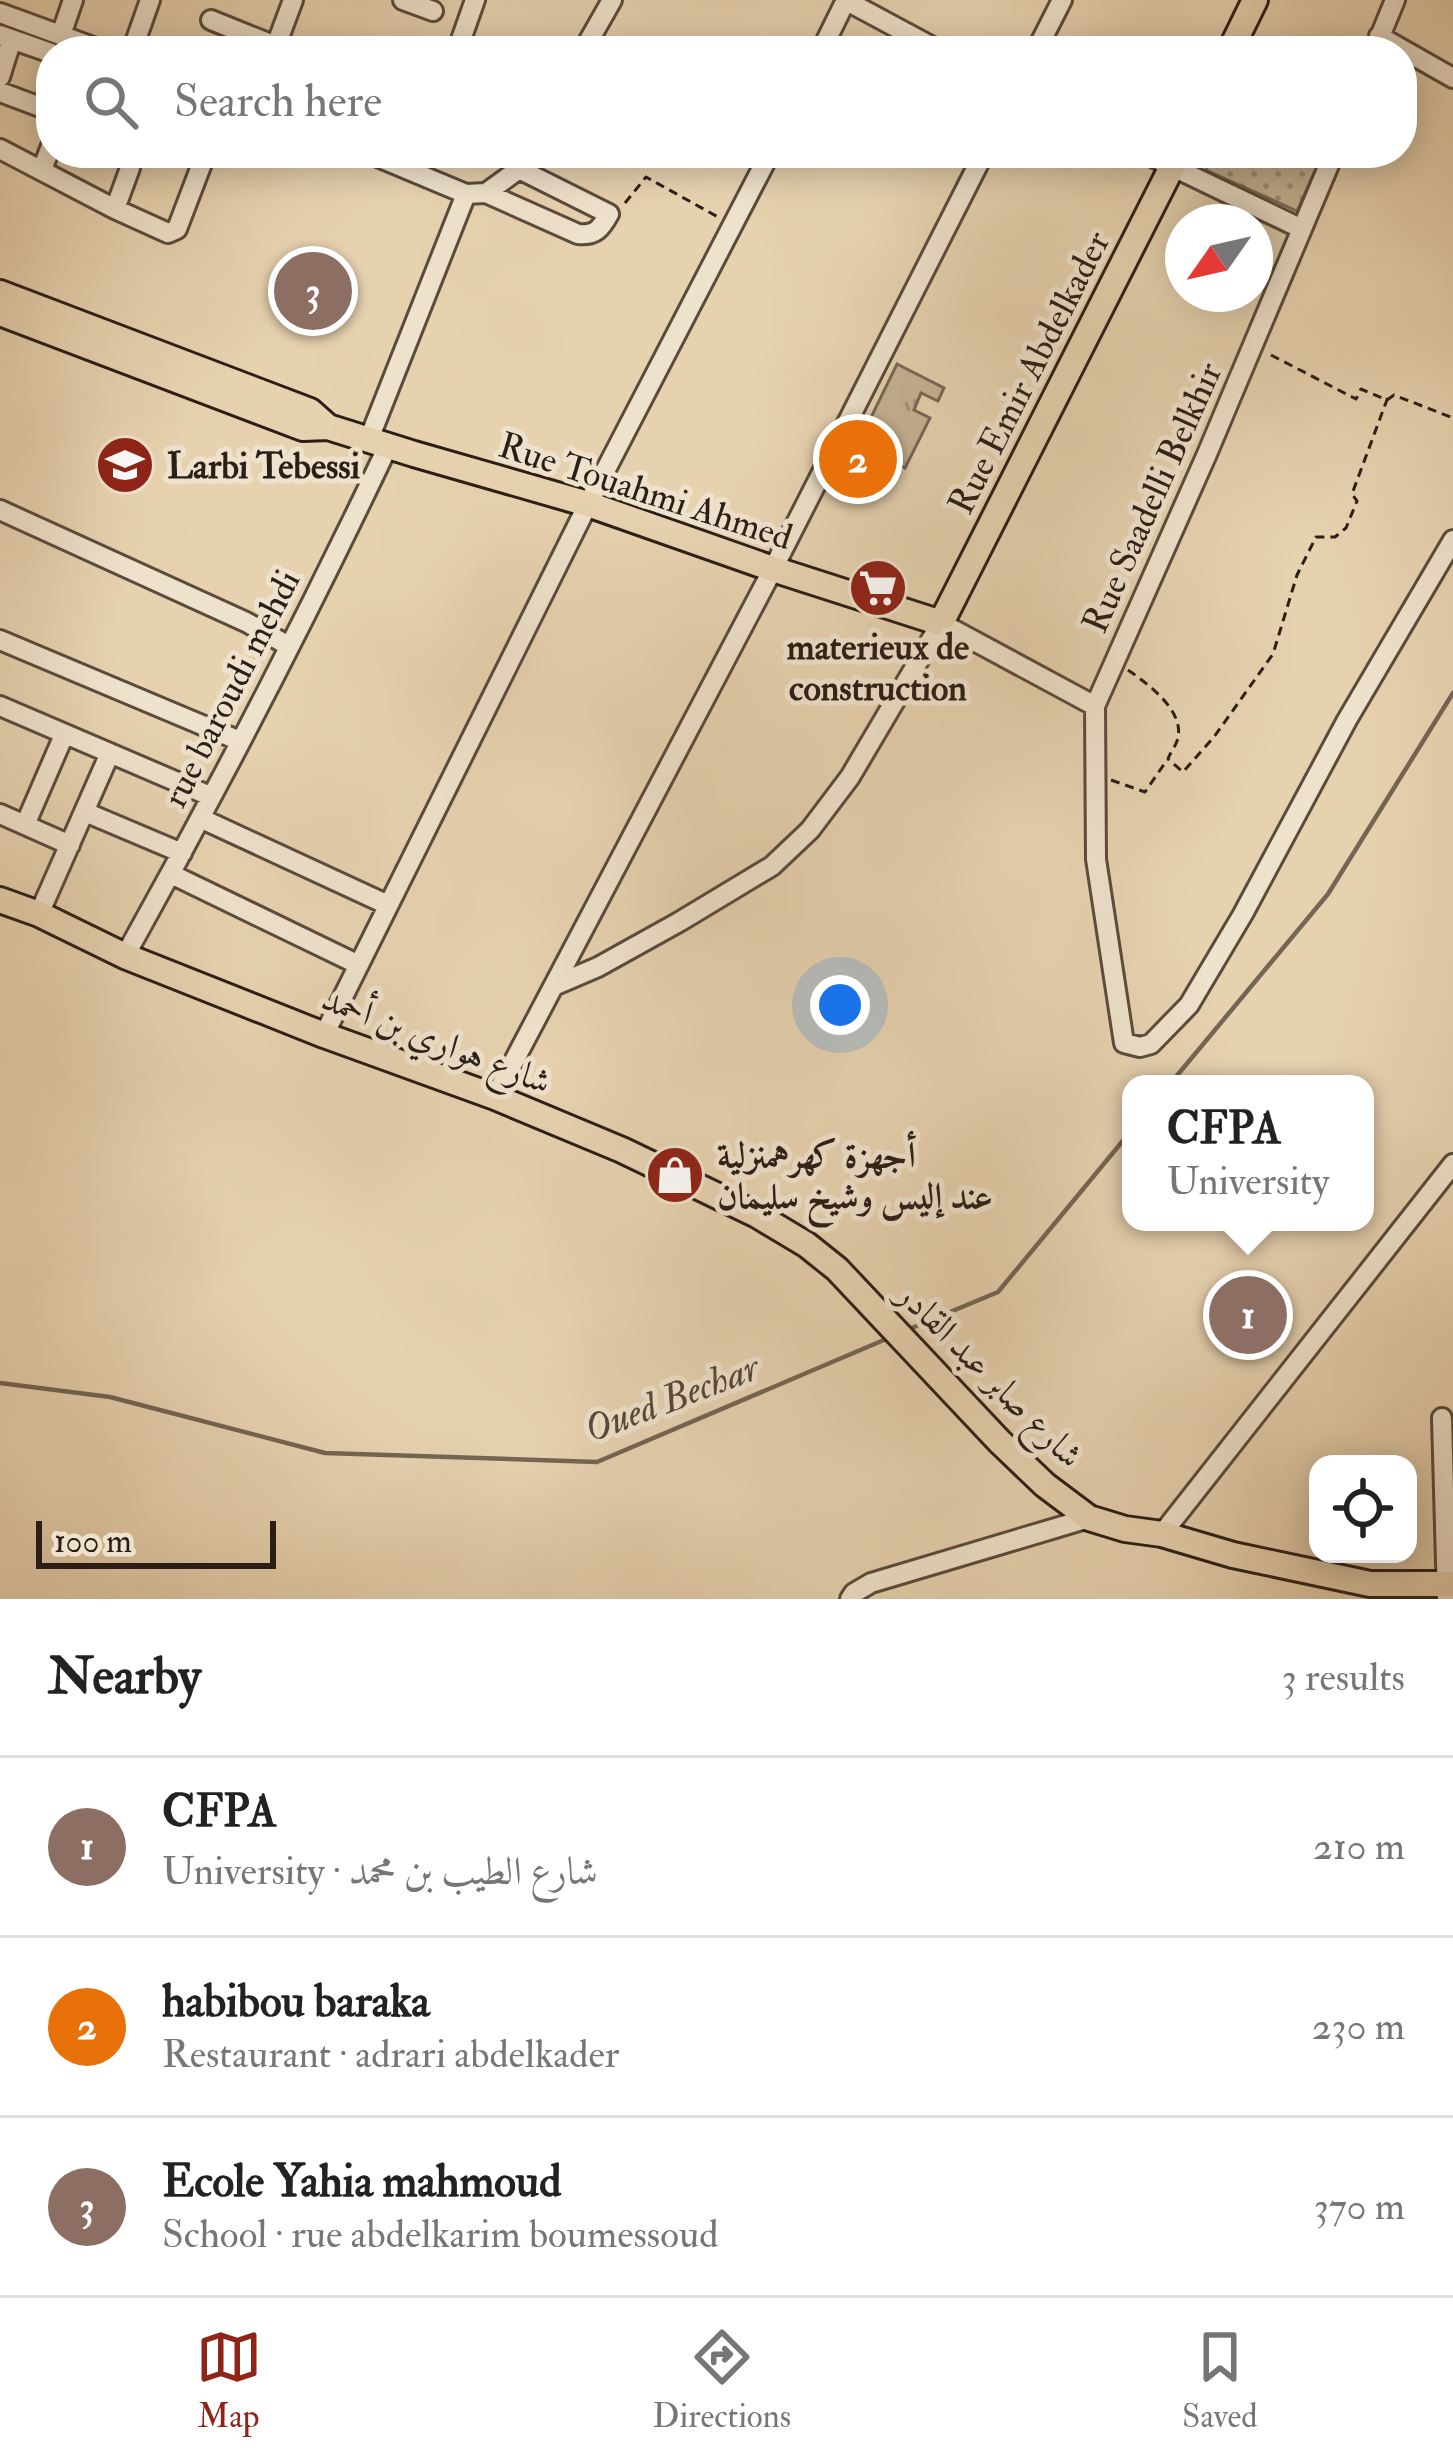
<!DOCTYPE html>
<html lang="en">
<head>
<meta charset="utf-8">
<style>
  :root { --surface:#fff; --page:#f2f2f2; --text:#222; --muted:#767676; --line:#e0e0e0; --accent:#8f2418 }
  body { margin:0; font-family:"IM FELL Double Pica",Amiri,serif; background:var(--page); color:var(--text) }
  .controls { position:absolute; right:36px; bottom:36px; display:grid; overflow:hidden; border-radius:24px; box-shadow:0 6px 30px #0003 }
  .controls button { width:108px; height:108px; display:grid; place-items:center; padding:0; border:0; border-bottom:3px solid var(--line); background:var(--surface); color:var(--text); font:60px sans-serif }
  .compass { position:absolute; left:1165px; top:204px; width:108px; height:108px; border-radius:50%; background:var(--surface); box-shadow:0 6px 30px #0003; rotate:236deg }
  .scale { position:absolute; left:36px; bottom:30px; width:240px; box-sizing:border-box; padding-left:12px; border:6px solid #2b1e17; border-top:0; font-size:33px; line-height:42px; white-space:nowrap; color:#2b1e17; -webkit-text-stroke:9px #efe2cc; paint-order:stroke }
  .you { position:absolute; left:840px; top:1005px; width:42px; height:42px; margin:-30px; border:9px solid #fff; border-radius:50%; background:#1a73e8; box-shadow:0 0 0 18px #1a73e833 }
  .badge { display:grid; place-items:center; width:78px; height:78px; border-radius:50%; background:var(--accent); color:#fff; font-size:39px; font-weight:700 }
  .pin { position:absolute; translate:-50% -50%; border:6px solid #fff; box-shadow:0 3px 12px #0006 }
  .popup { position:absolute; left:1122px; top:1075px; width:252px; height:156px; box-sizing:border-box; display:grid; place-content:center; border-radius:24px; background:var(--surface); filter:drop-shadow(0 3px 9px #0005); font-size:39px; white-space:nowrap; color:var(--muted) }
  .popup b { font-size:45px; color:var(--text) }
  .popup::after { content:''; position:absolute; left:50%; top:100%; margin-left:-24px; border:24px solid transparent; border-top-color:var(--surface) }
  .list { margin:0; padding:0; list-style:none }
  h2 { display:flex; justify-content:space-between; align-items:center; height:156px; margin:0; padding:0 48px; font-size:51px }
  h2 small { font-size:39px; font-weight:400; color:var(--muted) }
  .list li { display:grid; grid-template-columns:78px 1fr auto; gap:36px; align-items:center; box-sizing:border-box; height:180px; padding:0 48px; border-top:3px solid var(--line) }
  .list b { display:block; font-size:45px; white-space:nowrap }
  .list p { margin:0; font-size:39px; white-space:nowrap; color:var(--muted) }
  .list em { font-size:39px; font-style:normal; color:var(--muted) }
  .icon { flex:none; width:66px; height:66px; fill:none; stroke:currentColor; stroke-width:2; stroke-linecap:round; stroke-linejoin:round }
  .map { position:relative; flex:none; width:1453px; height:1599px; overflow:hidden }
  .search { position:absolute; background:var(--surface); box-shadow:0 6px 30px #0003; left:36px; right:36px; top:36px; height:132px; display:flex; align-items:center; gap:30px; box-sizing:border-box; padding:0 42px; border-radius:48px; color:var(--muted); font-size:45px }
  .sheet { height:696px; background:var(--surface) }
  nav { display:flex; justify-content:space-around; align-items:center; box-sizing:border-box; height:168px; border-top:3px solid var(--line); background:var(--surface); font-size:33px; color:var(--muted) }
  nav a { display:grid; justify-items:center; gap:6px }
  nav .on { color:var(--accent) }
  .map>svg:first-child { display:block }
  .grass { fill:url(#grass-tufts); stroke:#796856; stroke-width:3 }
  .garden { fill:url(#garden-dots); stroke:#796856; stroke-width:3 }
  .lines { fill:none; stroke-linecap:round; stroke-linejoin:round }
  .stream { stroke:#756554; stroke-width:4.5 }
  .minor-casing { stroke:#5a4b3d; stroke-width:24 }
  .major-casing { stroke:#2b1e17; stroke-width:30 }
  .path { stroke:#2b1e17; stroke-width:3; stroke-dasharray:9 6; stroke-linecap:butt }
  .minor { stroke:#efe2cc; stroke-width:18 }
  .major { stroke:#e7d2b0; stroke-width:24 }
  .labels { text-anchor:middle; stroke-width:10; stroke-linejoin:round; paint-order:stroke }
  .street-label { font-size:36px; fill:#2b1e17; stroke:#efe2cc }
  .poi-label { font-size:36px; font-weight:bold; fill:#2b1e17; stroke:#efe2cc; text-anchor:start }
  .water-label { font-size:39px; font-style:italic; fill:#56483a; stroke:#efe2cc }
</style>
</head>
<body>
<div class="map">
<svg width="1453" height="1599" viewBox="0 0 1453 1599">
  <defs>
    <pattern id="grass-tufts" width="24" height="20" patternUnits="userSpaceOnUse" patternTransform="scale(3)"><rect width="24" height="20" fill="#c7b396"/><path d="M3 7l-1-3M5 7V3M7 7l1-3M15 17l-1-3M17 17v-4M19 17l1-3" fill="none" stroke="#a29179"/></pattern>
    <pattern id="garden-dots" width="8" height="8" patternUnits="userSpaceOnUse" patternTransform="scale(3)"><rect width="8" height="8" fill="#c7b396"/><path d="M2 2h.1M6 6h.1" fill="none" stroke="#a29179" stroke-width="1.8" stroke-linecap="round"/></pattern>
  </defs>
  <rect width="100%" height="100%" fill="#e7d2b0"/>
  <filter id="stains"><feTurbulence type="fractalNoise" baseFrequency=".00167" numOctaves="4"/><feColorMatrix values="0 0 0 0 .2 0 0 0 0 .09 0 0 0 0 .02 0 0 0 .5 -.17"/></filter>
  <radialGradient id="worn" r=".72"><stop offset=".6" stop-color="#630" stop-opacity="0"/><stop offset="1" stop-color="#630" stop-opacity=".3"/></radialGradient>
  <path class="grass" d="M897 364 944 388 938 401 921 393 914 410 930 418 905 468 858 444Z"/>
  <path class="garden" d="M1214 153H1323L1297 211 1206 170Z"/>
  <g class="lines">
    <path class="stream" d="M1170 1084 1328 894 1453 693
      M907 1330 998 1292 1131 1131
      M0 1383 110 1397 325 1453 597 1462 891 1337"/>
    <defs>
      <path id="minor" d="M403 0 433 11
        M845 0 940 51
        M0 13 104 51
        M211 20 288 51
        M0 35 51 53
        M61 35 73 0
        M1379 36 1453 78
        M132 51 150 0
        M274 51 293 0
        M457 51 475 0
        M583 51 612 0
        M821 51 846 0
        M1036 51 1062 0
        M1374 51 1395 0
        M0 77 12 39
        M0 92 51 111
        M0 149 115 209 168 233 177 229 206 153
        M368 153 466 194 486 193 519 169 609 214C601 228 596 236 578 234L486 193
        M1144 153 1302 229
        M42 170 51 146
        M115 209 130 168 133 153
        M369 439 466 194
        M0 510 246 622 289 646
        M0 640 240 741
        M0 706 210 796
        M1095 706 1096 859 1124 1043 1140 1047 1151 1044 1189 1005 1243 914 1347 720 1453 540
        M85 812 182 853
        M0 814 70 845
        M200 818 388 905
        M25 825 64 735
        M171 874 359 965
        M39 914 110 753
        M125 956C218 789 306 619 388 446
        M556 985 598 967 679 922 772 866 810 830 850 777 941 623 1095 706 1207 454 1334 153
        M324 1035 588 504 770 153
        M495 1097 773 569 984 153
        M1442 1418 1447 1599
        M1162 1534 1453 1164
        M850 1599 854 1593 871 1583 1089 1518"/>
      <path id="major" d="M1230 51 1255 0
        M0 293 310 411 328 427
        M0 313 303 428 328 427 414 454 588 504 773 569 941 623 1179 153
        M0 900 39 914 125 956 324 1035 495 1097 622 1150 757 1215 807 1245 837 1269 1000 1442 1045 1485 1089 1518 1125 1529 1162 1534 1233 1555 1370 1584H1453"/>
    </defs>
    <use href="#minor" class="minor-casing"/>
    <use href="#major" class="major-casing"/>
    <path class="path" d="M625 203 646 177 718 217
      M1271 355 1356 399 1361 389 1387 400 1394 395 1453 418
      M1128 670C1148 684 1187 712 1177 741 1175 747 1170 753 1168 759L1183 772 1214 737 1273 654 1297 575 1316 537H1335L1346 528 1357 501 1352 494 1388 397
      M1111 780 1145 792 1167 760"/>
    <use href="#minor" class="minor"/>
    <use href="#major" class="major"/>
  </g>
  <defs>
    <symbol id="school-disc" viewBox="-11 -11 22 22"><circle r="9.5" fill="#8f2418" stroke="#efe2cc"/><path d="M0-5L7-2L0 1L-7-2ZM-4 1L0 2.5L4 1V4Q0 6-4 4Z" fill="#fff"/></symbol>
    <symbol id="supermarket-disc" viewBox="-11 -11 22 22"><circle r="9.5" fill="#8f2418" stroke="#efe2cc"/><path d="M-6-5.5h2.5l.6 2H6L4.5 2H-2.5L-4.4-4H-6ZM-1.5 3.2a1.3 1.3 0 1 0 .1 0ZM3 3.2a1.3 1.3 0 1 0 .1 0Z" fill="#fff"/></symbol>
    <symbol id="shop-disc" viewBox="-11 -11 22 22"><circle r="9.5" fill="#8f2418" stroke="#efe2cc"/><path d="M-5-2.5h2.3a2.7 3.5 0 0 1 5.4 0H5L5.5 6h-11ZM-1.5-2.5h3a1.5 2.3 0 0 0-3 0Z" fill="#fff"/></symbol>
  </defs>
  <g fill-rule="evenodd">
    <use href="#school-disc" x="92" y="432" width="66" height="66"/>
    <use href="#supermarket-disc" x="845" y="555" width="66" height="66"/>
    <use href="#shop-disc" x="642" y="1142" width="66" height="66"/>
  </g>
  <g class="labels">
    <g class="street-label">
      <text transform="translate(1028 372) rotate(-63)" y="13">Rue Emir Abdelkader</text>
      <text transform="translate(646 490) rotate(18)" y="13">Rue Touahmi Ahmed</text>
      <text transform="translate(1151 497) rotate(-66)" y="13">Rue Saadelli Belkhir</text>
      <text transform="translate(230 688) rotate(-63)" y="13">rue baroudi mehdi</text>
      <text transform="translate(437 1039) rotate(21)" y="13">شارع هواري بن أحمد</text>
      <text transform="translate(991 1374) rotate(45)" y="13">شارع صابر عبد القادر</text>
    </g>
    <g class="poi-label">
      <text x="167" y="478">Larbi Tebessi</text>
      <text x="878" y="659" text-anchor="middle">materieux de<tspan x="878" dy="41">construction</tspan></text>
      <text x="717" y="1167">أجهزة كهرهمنزلية<tspan x="717" dy="41">عند إليس وشيخ سليمان</tspan></text>
    </g>
    <g class="water-label">
      <text transform="translate(671 1397) rotate(-21)" y="14">Oued Bechar</text>
    </g>
  </g>
  <rect width="100%" height="100%" filter="url(#stains)"/>
  <rect width="100%" height="100%" fill="url(#worn)"/>
</svg>
<div class="controls">
<button><svg class="icon" aria-label="locate" viewBox="0 0 24 24"><circle cx="12" cy="12" r="6"/><path d="M12 2v4M12 18v4M2 12h4M18 12h4"/></svg></button>
</div>
<svg class="compass" viewBox="-18 -18 36 36"><path d="M0-13l5 13h-10z" fill="#e53935"/><path d="M0 13l5-13h-10z" fill="#767676"/></svg>
<div class="scale">100 m</div>
<div class="you"></div>
<div class="pin badge" style="left:1248px;top:1315px;background:#8d6e63">1</div>
<div class="popup"><b>CFPA</b>University</div>
<div class="pin badge" style="left:858px;top:459px;background:#e8710a">2</div>
<div class="pin badge" style="left:313px;top:291px;background:#8d6e63">3</div>
<div class="search"><svg class="icon" aria-label="search" viewBox="0 0 24 24"><circle cx="10" cy="10" r="6"/><path d="M15 15l6 6"/></svg>Search here</div>
</div>
<section class="sheet">
<h2>Nearby<small>3 results</small></h2>
<ul class="list">
<li><span class="badge" style="background:#8d6e63">1</span><div><b>CFPA</b><p>University · شارع الطيب بن محمد</p></div><em>210 m</em></li>
<li><span class="badge" style="background:#e8710a">2</span><div><b>habibou baraka</b><p>Restaurant · adrari abdelkader</p></div><em>230 m</em></li>
<li><span class="badge" style="background:#8d6e63">3</span><div><b>Ecole Yahia mahmoud</b><p>School · rue abdelkarim boumessoud</p></div><em>370 m</em></li>
</ul>
</section>
<nav>
<a class="on"><svg class="icon" aria-label="map" viewBox="0 0 24 24"><path d="M3 6l6-2 6 2 6-2v14l-6 2-6-2-6 2zM9 4v14M15 6v14"/></svg>Map</a>
<a><svg class="icon" aria-label="directions" viewBox="0 0 24 24"><path d="M12 3l9 9-9 9-9-9zM9 14v-3h6M13 9l2 2-2 2"/></svg>Directions</a>
<a><svg class="icon" aria-label="saved" viewBox="0 0 24 24"><path d="M7 4h10v16l-5-4-5 4z"/></svg>Saved</a>
</nav>
</body>
</html>
